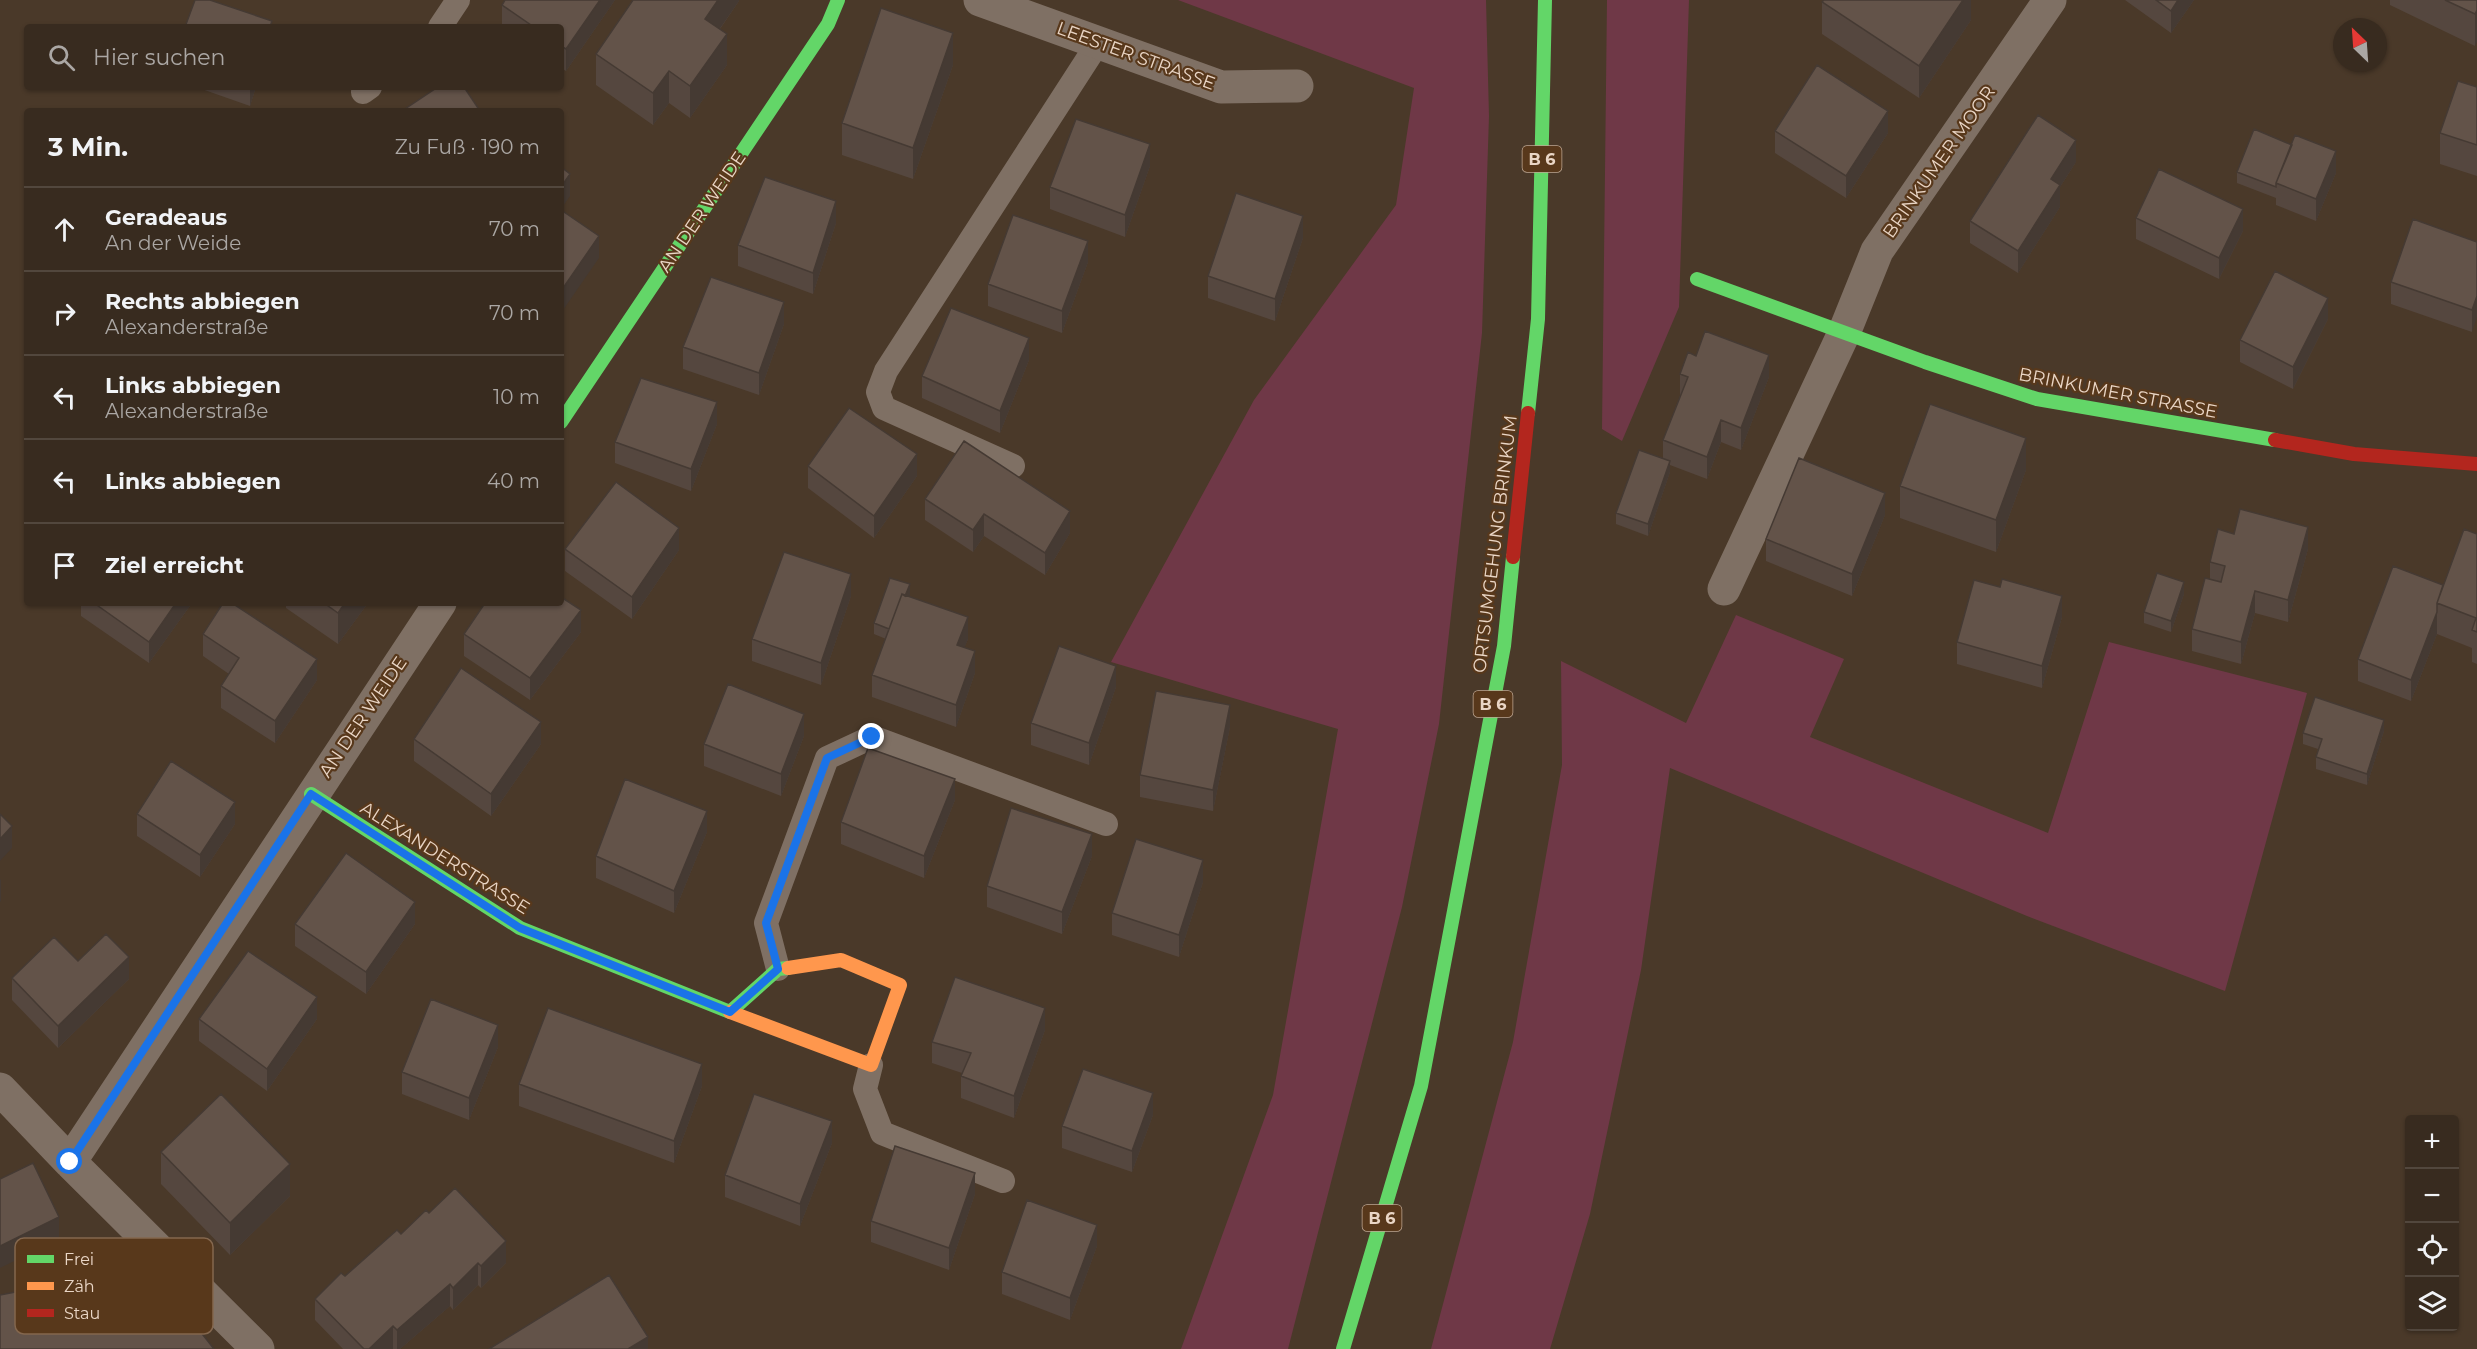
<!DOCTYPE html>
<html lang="de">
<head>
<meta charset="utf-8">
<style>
  :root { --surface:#382b1f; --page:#43372c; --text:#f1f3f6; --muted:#aba7a4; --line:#52473d }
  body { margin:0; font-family:Montserrat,sans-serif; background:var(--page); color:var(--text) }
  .controls { position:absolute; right:18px; bottom:18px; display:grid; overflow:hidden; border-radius:6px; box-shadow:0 2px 4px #0004 }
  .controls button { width:54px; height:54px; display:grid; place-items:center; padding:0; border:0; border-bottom:2px solid var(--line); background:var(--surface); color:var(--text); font:30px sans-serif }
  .compass { position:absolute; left:2333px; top:18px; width:54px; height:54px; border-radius:50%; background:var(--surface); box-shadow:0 2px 4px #0004; rotate:335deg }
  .stop { position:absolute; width:18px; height:18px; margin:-14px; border:4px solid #1a73e8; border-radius:50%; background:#fff }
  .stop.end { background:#1a73e8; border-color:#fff; box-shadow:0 2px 6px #0008 }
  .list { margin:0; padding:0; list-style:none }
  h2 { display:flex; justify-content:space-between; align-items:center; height:78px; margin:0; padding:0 24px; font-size:26px }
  h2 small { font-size:20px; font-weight:400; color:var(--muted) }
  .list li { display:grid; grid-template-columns:39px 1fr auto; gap:18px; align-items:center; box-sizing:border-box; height:84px; padding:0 24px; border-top:2px solid var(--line) }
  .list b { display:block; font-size:22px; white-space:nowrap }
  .list p { margin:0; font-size:20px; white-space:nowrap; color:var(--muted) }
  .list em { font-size:20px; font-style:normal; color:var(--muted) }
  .icon { flex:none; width:33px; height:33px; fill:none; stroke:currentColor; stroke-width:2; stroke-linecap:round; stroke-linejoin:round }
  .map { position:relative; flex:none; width:2477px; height:1349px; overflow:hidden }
  .search { position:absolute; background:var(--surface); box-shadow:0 2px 4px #0004; left:24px; top:24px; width:540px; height:66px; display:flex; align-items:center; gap:15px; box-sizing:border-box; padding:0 21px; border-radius:6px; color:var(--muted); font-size:22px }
  .panel { position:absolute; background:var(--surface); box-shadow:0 2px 4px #0004; left:24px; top:108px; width:540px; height:498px; border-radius:6px }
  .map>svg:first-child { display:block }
  .green { fill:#6f3847 }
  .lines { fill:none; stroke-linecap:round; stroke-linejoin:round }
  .lane { stroke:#7f7064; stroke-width:24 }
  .street { stroke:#7f7064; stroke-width:33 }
  .fast { stroke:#63d668; stroke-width:14 }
  .slow { stroke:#ff974d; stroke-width:14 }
  .jam { stroke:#b3261e; stroke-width:14 }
  .wall { fill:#55473f }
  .shaded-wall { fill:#453a33 }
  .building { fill:#635349; stroke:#453a33; stroke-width:1.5 }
  .route { stroke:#1a73e8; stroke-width:8 }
  .labels { text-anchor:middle; stroke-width:4.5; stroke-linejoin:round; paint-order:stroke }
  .shield { fill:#58381b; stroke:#bea793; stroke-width:1.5 }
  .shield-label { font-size:16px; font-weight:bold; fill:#ead6c6 }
  .street-label { font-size:18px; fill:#ead6c6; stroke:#58381b }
  .key { fill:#58381b; stroke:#84674e; stroke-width:1.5 }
  .key-label { font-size:16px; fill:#ead6c6 }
</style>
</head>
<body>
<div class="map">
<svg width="2477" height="1349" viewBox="0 0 2477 1349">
  <rect width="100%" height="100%" fill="#4a3929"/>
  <path class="green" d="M1178 0H1486L1489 116 1482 333 1439 724 1402 907 1288 1349H1181L1273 1095 1338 729 1111 662 1254 400 1396 205 1414 88Z
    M1607 0H1689L1679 307 1622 441 1602 429Z
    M1736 615 1844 659 1810 737 2048 833 2109 642 2307 693 2225 991 2027 916 1670 768 1641 970 1590 1214 1550 1349H1431L1513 1042 1562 765 1561 661 1686 723Z"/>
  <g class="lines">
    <path class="lane" d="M440 27 458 0
      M363 92 370 87
      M1013 466 884 408 878 392 886 371 1098 43
      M778 969 766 923 827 758 872 737 1106 824
      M871 1065 865 1089 882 1133 1003 1181"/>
    <path class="street" d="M980 0 1221 87 1297 86
      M1724 589 1844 333 1877 251 2050 0
      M0 1089 70 1162 258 1349
      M70 1162 440 603"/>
    <path class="fast" d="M1697 279 1925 362 2037 399 2275 440
      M1528 413 1538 319 1545 0
      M561 422 828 24 838 0
      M311 794 520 928 730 1012 778 969 788 968
      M1343 1349 1421 1086 1504 646 1513 557"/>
    <path class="slow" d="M730 1012 871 1065 900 985 841 960 788 968"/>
    <path class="jam" d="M2275 440 2354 454 2477 464
      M1513 557 1528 413"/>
  </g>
  <path class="wall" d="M615 0 566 71 561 68V27H502V5Z
    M739 0V1L720 29 727 65 690 118 669 103 653 125 596 85V54Z
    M1971 0V20L1919 98 1822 34V2Z
    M2125 0H2194L2171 33Z
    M2390 0H2477L2475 46 2390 5Z
    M953 65 913 179 842 155V123Z
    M196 87H256L250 106Z
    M2477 87V176L2440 164V133Z
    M1775 131 1888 133 1846 198 1775 153Z
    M2076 162 2060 187V207L2018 273 1970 243V221Z
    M1150 166 1125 237 1050 209V187Z
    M2237 172 2336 173 2316 221 2276 205V198L2237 183Z
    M2136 218 2243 231 2219 279 2136 239Z
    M836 223 813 294 738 266V245Z
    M1303 238 1275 321 1208 298V276Z
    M2477 242 2472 332 2391 304V282Z
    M1088 262 1062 333 988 306V284Z
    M2328 319 2293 389 2240 362V340Z
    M784 324 759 395 683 369V347Z
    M1696 356 1769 377 1741 450 1721 442 1707 479 1670 465V472L1648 536 1616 524V513L1663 459V440L1680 396V374Z
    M1029 360 1000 433 922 398V376Z
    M717 424 691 491 615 463V442Z
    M808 466 917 476 874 538 808 488Z
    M2026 470 1996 552 1900 518V486Z
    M925 499 1070 533 1045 575 984 536 973 552 925 520Z
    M1885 515 1852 596 1766 561V539Z
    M2234 534 2308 549 2288 622 2255 613 2241 664 2192 651V629L2210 579V562Z
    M2477 534V664L2472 662V648L2437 634 2411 701 2358 681V659L2443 585Z
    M565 549 679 550 632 619 565 571Z
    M2000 587 2062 617 2042 688 1957 664V642Z
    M2184 594 2171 632 2144 623V612Z
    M910 595 909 597 968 639 964 648 975 673 956 727 872 697V675L886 639 874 634V623Z
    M851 596 821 685 752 661V639Z
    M81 603H192L149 663 81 616Z
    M286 603H368L338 644 286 608Z
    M581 632 530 700 464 656V634Z
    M203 634 317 680 275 743 221 708V686L229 674 203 656Z
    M1116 687 1089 765 1031 745V723Z
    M1230 727 1213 811 1140 797V775Z
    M2384 731 2367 785 2316 769V757L2318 749 2303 744V733Z
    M804 736 781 796 704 766V744Z
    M414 739 541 744 491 816 414 761Z
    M955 800 924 878 841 844V822Z
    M137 814 235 824 200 877 137 836Z
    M707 832 674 913 596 878V856Z
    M1092 856 1062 934 987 907V886Z
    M1203 882 1179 957 1112 935V913Z
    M295 924H415L366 994 295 946Z
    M78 961 129 979 58 1048 12 1000V978Z
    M199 1019H317L267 1091 199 1041Z
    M1045 1030 1014 1118 961 1098V1076L962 1073 932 1063V1042Z
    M498 1047 469 1120 402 1094V1072Z
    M519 1084 702 1086 674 1163 519 1106Z
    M1153 1115 1132 1172 1062 1148V1126Z
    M832 1143 800 1226 725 1197V1175Z
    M161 1152 290 1196 230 1255 161 1184Z
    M975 1194 949 1270 871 1242V1221Z
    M429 1213 506 1263 481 1288 478 1285 453 1310 450 1306 400 1349H343L315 1320V1299Z
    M1097 1246 1070 1320 1002 1294V1272Z"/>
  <path class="shaded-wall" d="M600 0H615L566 71V49Z
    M718 0H739V1L705 50V19Z
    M1963 0H1971V20L1919 98V66Z
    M2178 0H2194L2171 33V11Z
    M2477 10V42L2475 46V14Z
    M953 33V65L913 179V148Z
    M727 34V65L690 118V86Z
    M669 71V103L653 125V93Z
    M250 87H256L250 106Z
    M1888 111V133L1846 198V176Z
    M2076 140V162L2060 187V207L2018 273V251L2051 179Z
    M1150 144V166L1125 237V215Z
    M2336 151V173L2316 221V199Z
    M570 174V196L561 209V187Z
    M836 201V223L813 294V273Z
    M2243 209V231L2219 279V258Z
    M1303 216V238L1275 321V299Z
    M599 236V258L561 313V291Z
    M1088 241V262L1062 333V311Z
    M2477 296V317L2472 332V310Z
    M2328 298V319L2293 389V367Z
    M784 302V324L759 395V373Z
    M1029 338V360L1000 433V411Z
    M1769 355V377L1741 450V428Z
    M717 402V424L691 491V469Z
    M1721 420V442L1707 479V457Z
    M2026 438V470L1996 552V520Z
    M917 454V476L874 538V516Z
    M1670 461V472L1648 536V524Z
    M1885 493V515L1852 596V574Z
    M1070 511V533L1045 575V553Z
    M984 514V536L973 552V530Z
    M2308 527V549L2288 622V600Z
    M679 528V550L632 619V597Z
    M851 574V596L821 685V663Z
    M2184 582V594L2171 632V621Z
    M910 584V595L893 641V630Z
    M2255 591V613L2241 664V642Z
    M2062 596V617L2042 688V666Z
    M176 603H192L149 663V642Z
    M345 603H368L338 644V613Z
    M581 610V632L530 700V678Z
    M2437 612V634L2411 701V680Z
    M968 617V639L957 667V645Z
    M975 651V673L956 727V705Z
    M317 659V680L275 743V721Z
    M1116 666V687L1089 765V743Z
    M1230 705V727L1213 811V790Z
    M804 714V736L781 796V774Z
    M2384 720V731L2367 785V774Z
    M541 722V744L491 816V794Z
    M955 779V800L924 878V856Z
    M235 802V824L200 877V855Z
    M707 811V832L674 913V891Z
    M12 826V848L0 861V839Z
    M1092 834V856L1062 934V912Z
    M1203 860V882L1179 957V935Z
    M1 879V901L0 902V880Z
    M415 902V924L366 994V972Z
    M129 957V979L58 1048V1026Z
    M317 997V1019L267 1091V1069Z
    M1045 1008V1030L1014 1118V1096Z
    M498 1025V1047L469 1120V1098Z
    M702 1064V1086L674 1163V1141Z
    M1153 1093V1115L1132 1172V1151Z
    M832 1121V1143L800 1226V1204Z
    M290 1164V1196L230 1255V1223Z
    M975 1173V1194L949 1270V1248Z
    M59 1217V1239L0 1268V1246Z
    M1097 1225V1246L1070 1320V1298Z
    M506 1241V1263L481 1288V1266Z
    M478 1263V1285L453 1310V1288Z
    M450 1284V1306L400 1349H397V1330Z
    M393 1326V1349H369Z
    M648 1337V1349H628Z"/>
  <path class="building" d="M195 0H210L272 21 270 27H185Z
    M505 0H600L566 49 561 46V27H534L502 5Z
    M633 0H718L705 19 727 34 690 86 669 71 653 93 596 54Z
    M1824 0H1963L1919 66 1822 2Z
    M2156 0H2178L2171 11Z
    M2445 0H2477V10L2475 14Z
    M881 8 953 33 913 148 842 123Z
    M1817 65 1888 111 1846 176 1775 131Z
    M2458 81 2477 87V145L2440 133Z
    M438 87H464L480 111H402Z
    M2038 115 2076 140 2051 179 2060 185 2018 251 1970 221Z
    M1076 119 1150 144 1125 215 1050 187Z
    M2254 129 2292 145 2276 183V187L2237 172Z
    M2295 135 2336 151 2316 199 2276 183Z
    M561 167 570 174 561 187Z
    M2159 169 2243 209 2219 258 2136 218Z
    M765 177 836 201 813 273 738 245Z
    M1236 193 1303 216 1275 299 1208 276Z
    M561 210 599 236 561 291Z
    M1013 215 1088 241 1062 311 988 284Z
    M2413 219 2477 242V296L2472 310 2391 282Z
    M2275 271 2328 298 2293 367 2240 340Z
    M711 277 784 302 759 373 683 347Z
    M951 308 1029 338 1000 411 922 376Z
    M1705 331 1769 355 1741 428 1721 420 1707 457 1663 440 1688 377 1680 374 1688 352 1696 356Z
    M641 378 717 402 691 469 615 442Z
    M1930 404 2026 438 1996 520 1900 486Z
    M849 408 917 454 874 516 808 466Z
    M964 441 1070 511 1045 553 984 514 973 530 925 499Z
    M1639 450 1670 461 1648 524 1616 513Z
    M1799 458 1885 493 1852 574 1766 539Z
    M616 482 679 528 632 597 565 549Z
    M2240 509 2308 527 2288 600 2255 591 2241 642 2192 629 2205 578 2221 582 2225 566 2210 562 2218 529 2234 534Z
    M2464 529 2477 534V632L2472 630 2476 618 2437 603Z
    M784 552 851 574 821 663 752 639Z
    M2393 566 2443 585 2437 603V612L2411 680 2358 659Z
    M2157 573 2184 582 2171 621 2144 612Z
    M890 578 910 584 905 596 902 594 889 629 874 623Z
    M2002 579 2062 596 2042 666 1957 642 1974 580 2000 587Z
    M902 594 968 617 957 645 975 651 956 705 872 675Z
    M561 597 581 610 530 678 464 634 485 603H561Z
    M94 603H176L149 642Z
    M223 603H232L317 659 275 721 221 686 239 658 203 634Z
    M324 603H345L338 613Z
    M1059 646 1116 666 1089 743 1031 723Z
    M461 668 541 722 491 794 414 739Z
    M728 684 804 714 781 774 704 744Z
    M1156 691 1230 705 1213 790 1140 775Z
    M2315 697 2384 720 2367 774 2316 757 2322 739 2303 733Z
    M868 748 955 779 924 856 841 822Z
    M171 761 235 802 200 855 137 814Z
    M625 779 707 811 674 891 596 856Z
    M1011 808 1092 834 1062 912 987 886Z
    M0 814 12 826 0 839Z
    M1136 839 1203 860 1179 935 1112 913Z
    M346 853 415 902 366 972 295 924Z
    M106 934 129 957 58 1026 12 978 54 937 78 961Z
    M248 951 317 997 267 1069 199 1019Z
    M955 977 1045 1008 1014 1096 961 1076 971 1053 932 1042Z
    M431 999 498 1025 469 1098 402 1072Z
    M548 1008 702 1064 674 1141 519 1084Z
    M1083 1069 1153 1093 1132 1151 1062 1126Z
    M221 1094 290 1164 230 1223 161 1152Z
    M754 1094 832 1121 800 1204 725 1175Z
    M895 1146 975 1173 949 1248 871 1221Z
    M33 1163 59 1217 0 1246V1179Z
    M455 1188 506 1241 481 1266 478 1263 453 1288 450 1284 397 1330 393 1326 369 1349H364L315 1299 341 1273 345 1276 397 1230 401 1234 426 1210 429 1213Z
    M1027 1200 1097 1225 1070 1298 1002 1272Z
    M137 1251 214 1349H0V1295L67 1282 77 1297Z
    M609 1275 648 1337 628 1349H489Z"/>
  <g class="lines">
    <path class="route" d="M70 1162 311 794 520 928 730 1012 778 969 766 923 827 758 872 737"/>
  </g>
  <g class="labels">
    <g class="shield">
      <rect x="1522.5" y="146" width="39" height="26" rx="4.5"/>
      <rect x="1473.5" y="691" width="39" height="26" rx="4.5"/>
      <rect x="1362.5" y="1205" width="39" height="26" rx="4.5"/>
    </g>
    <g class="shield-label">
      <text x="1542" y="165">B 6</text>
      <text x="1493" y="710">B 6</text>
      <text x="1382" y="1224">B 6</text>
    </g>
    <g class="street-label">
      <text transform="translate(1136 56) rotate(20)" y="6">LEESTER STRASSE</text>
      <text transform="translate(1939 162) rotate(-55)" y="6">BRINKUMER MOOR</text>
      <text transform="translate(702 212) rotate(-56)" y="6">AN DER WEIDE</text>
      <text transform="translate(2118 393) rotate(11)" y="6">BRINKUMER STRASSE</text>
      <text transform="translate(1495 544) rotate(-83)" y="6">ORTSUMGEHUNG BRINKUM</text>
      <text transform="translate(363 717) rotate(-56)" y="6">AN DER WEIDE</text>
      <text transform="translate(445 858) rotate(32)" y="6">ALEXANDERSTRASSE</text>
    </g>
  </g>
  <rect x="15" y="1238" width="198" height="96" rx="9" class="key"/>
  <rect x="27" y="1255" width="27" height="8" fill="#63d668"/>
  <rect x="27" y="1282" width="27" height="8" fill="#ff974d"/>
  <rect x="27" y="1309" width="27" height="8" fill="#b3261e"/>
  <g class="key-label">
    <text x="64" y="1265">Frei</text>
    <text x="64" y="1292">Zäh</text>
    <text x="64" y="1319">Stau</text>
  </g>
</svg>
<div class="controls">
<button>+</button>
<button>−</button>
<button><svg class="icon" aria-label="locate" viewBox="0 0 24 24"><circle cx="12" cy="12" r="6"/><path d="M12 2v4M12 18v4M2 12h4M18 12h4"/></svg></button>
<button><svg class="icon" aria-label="layers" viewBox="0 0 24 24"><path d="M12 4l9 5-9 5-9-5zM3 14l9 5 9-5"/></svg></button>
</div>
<svg class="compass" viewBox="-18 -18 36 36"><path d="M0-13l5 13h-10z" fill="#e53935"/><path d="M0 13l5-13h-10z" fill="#aba7a4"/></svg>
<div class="stop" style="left:70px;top:1162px"></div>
<div class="stop end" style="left:872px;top:737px"></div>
<div class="search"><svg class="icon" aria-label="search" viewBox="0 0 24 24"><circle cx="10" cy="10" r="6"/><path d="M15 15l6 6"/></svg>Hier suchen</div>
<section class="panel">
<h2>3 Min.<small>Zu Fuß · 190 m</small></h2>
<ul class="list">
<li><svg class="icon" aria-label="ahead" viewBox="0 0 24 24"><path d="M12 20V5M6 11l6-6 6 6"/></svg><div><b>Geradeaus</b><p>An der Weide</p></div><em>70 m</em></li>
<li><svg class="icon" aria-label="right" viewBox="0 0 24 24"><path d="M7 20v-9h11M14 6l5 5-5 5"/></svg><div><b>Rechts abbiegen</b><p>Alexanderstraße</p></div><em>70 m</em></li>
<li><svg class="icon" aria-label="left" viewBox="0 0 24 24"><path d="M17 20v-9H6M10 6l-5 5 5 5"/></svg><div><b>Links abbiegen</b><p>Alexanderstraße</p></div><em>10 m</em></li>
<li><svg class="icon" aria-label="left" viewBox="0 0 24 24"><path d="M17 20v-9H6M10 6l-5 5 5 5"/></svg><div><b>Links abbiegen</b></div><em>40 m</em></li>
<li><svg class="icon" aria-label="arrive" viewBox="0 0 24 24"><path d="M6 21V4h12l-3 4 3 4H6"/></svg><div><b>Ziel erreicht</b></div></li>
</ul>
</section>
</div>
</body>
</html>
